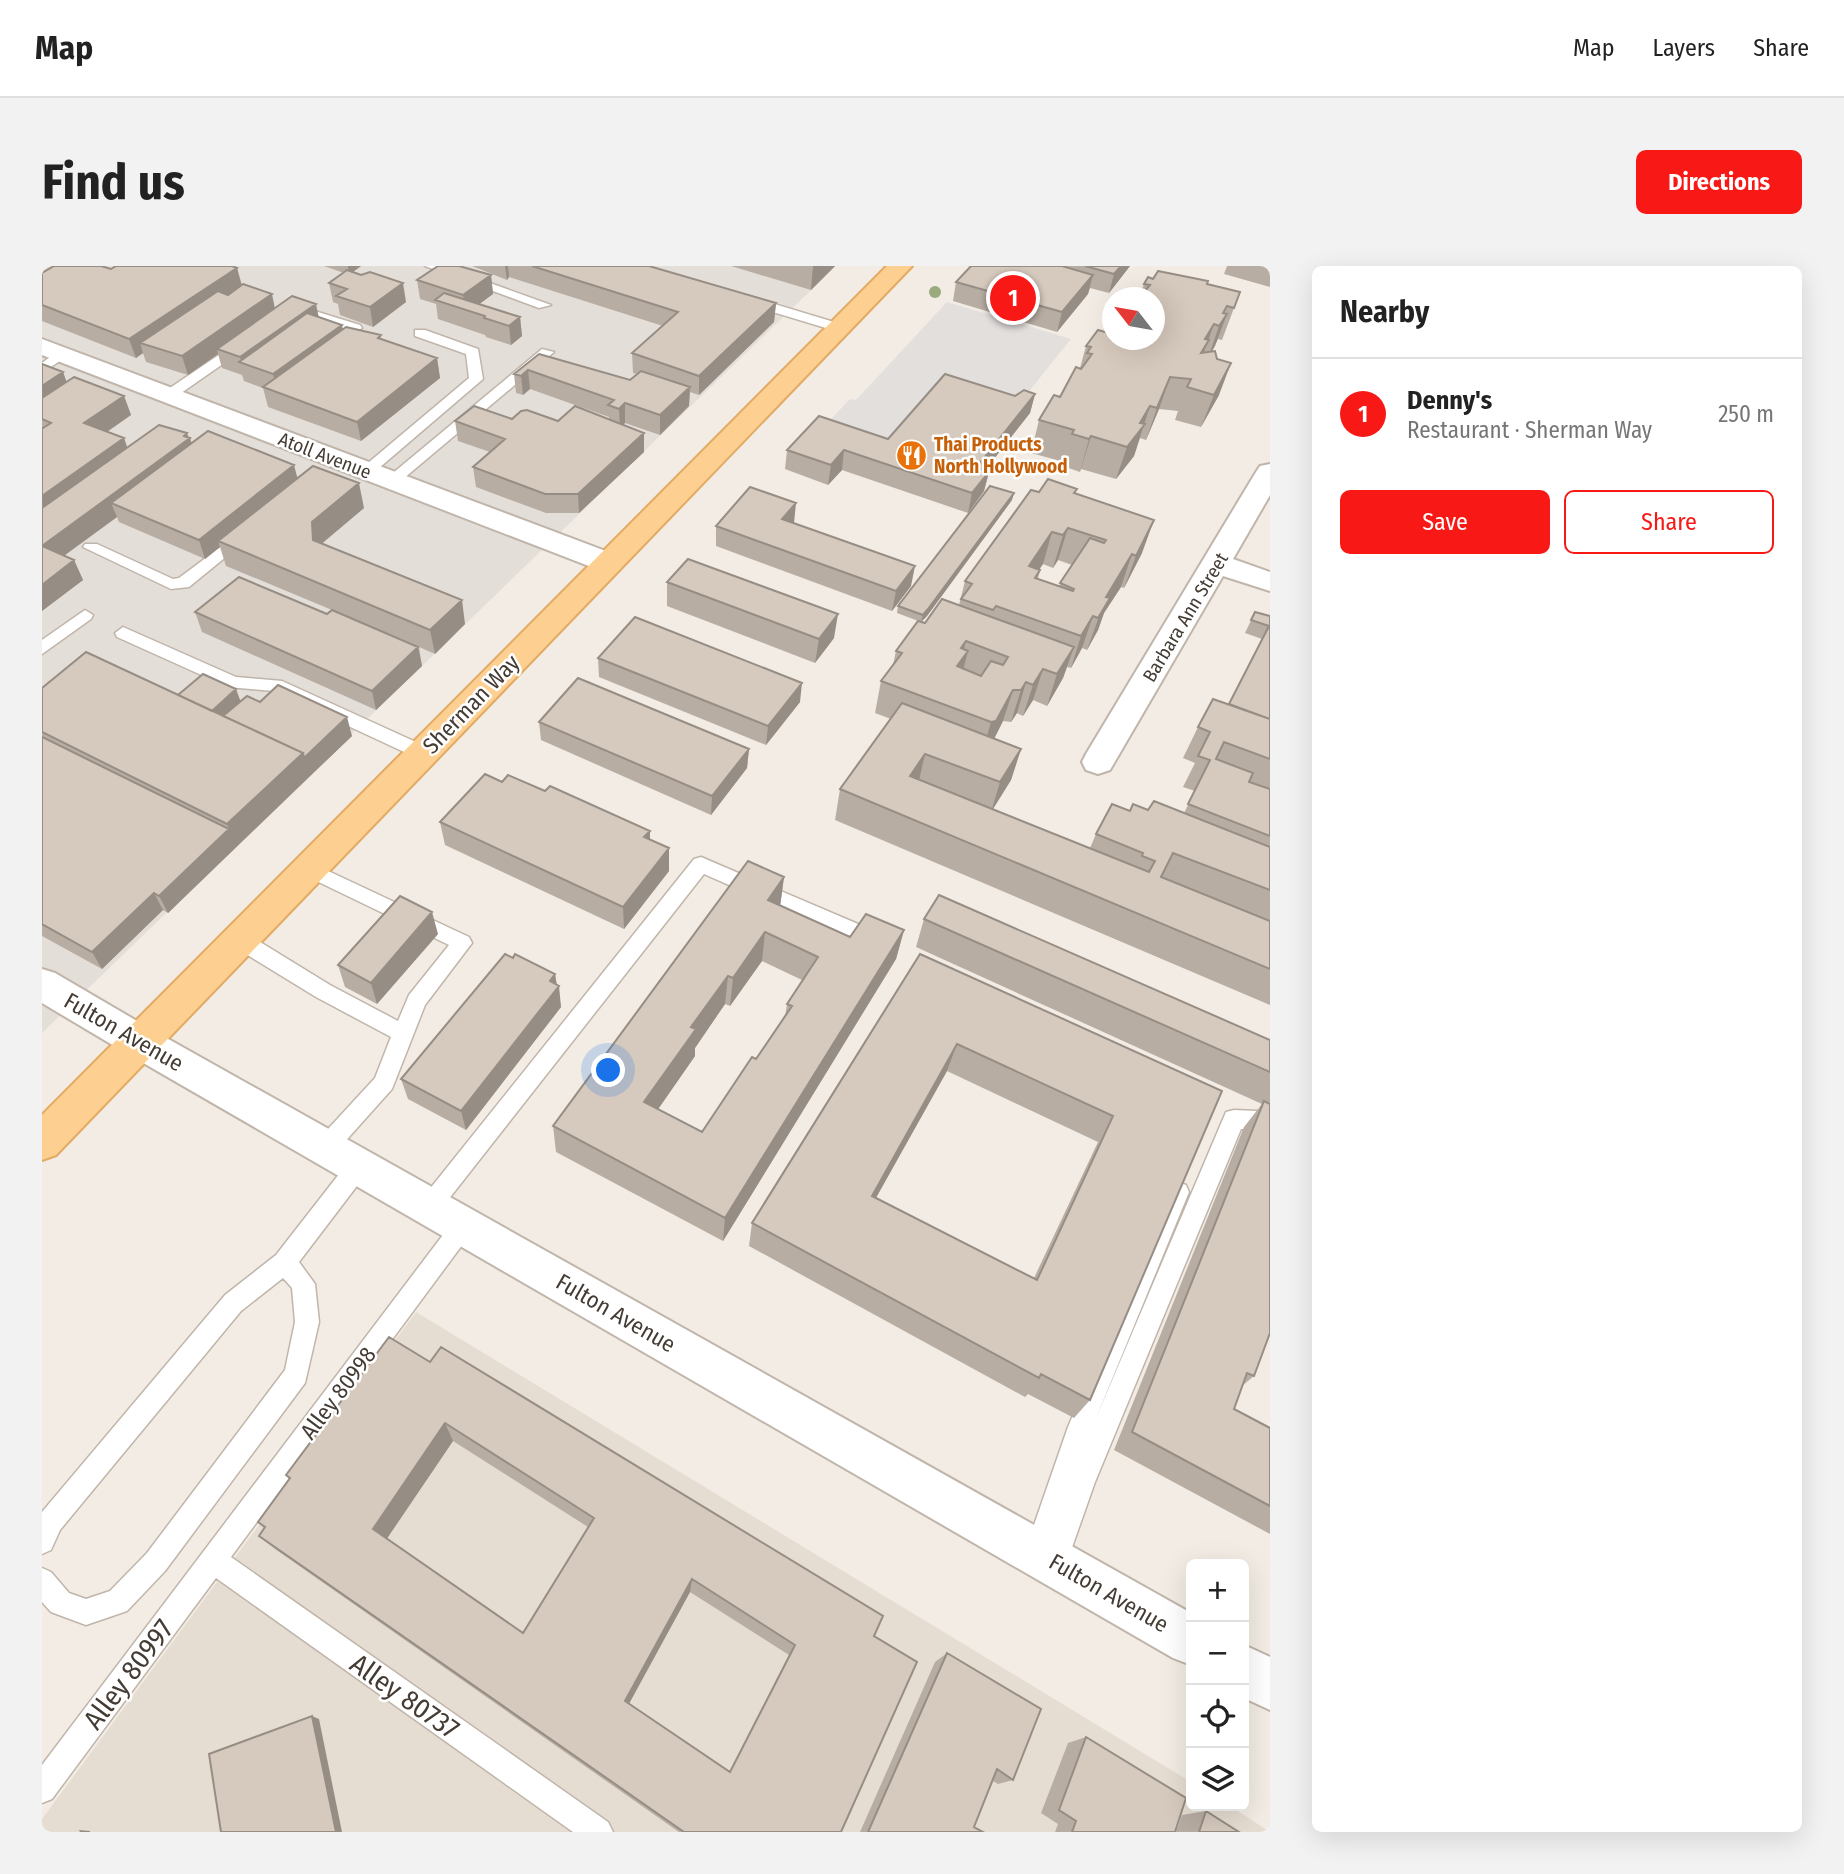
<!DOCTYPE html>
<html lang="en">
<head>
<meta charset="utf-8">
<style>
  :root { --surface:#fff; --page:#f2f2f2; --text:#222; --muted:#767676; --line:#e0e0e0; --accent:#f81815 }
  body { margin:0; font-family:"Fira Sans Condensed",sans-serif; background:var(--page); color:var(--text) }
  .controls { position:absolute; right:21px; bottom:21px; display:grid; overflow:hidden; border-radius:10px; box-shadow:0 7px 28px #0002 }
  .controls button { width:63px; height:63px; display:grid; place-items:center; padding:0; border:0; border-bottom:2px solid var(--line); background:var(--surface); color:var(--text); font:35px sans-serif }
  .compass { position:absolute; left:1060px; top:21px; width:63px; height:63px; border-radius:50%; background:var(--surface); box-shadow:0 7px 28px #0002; rotate:301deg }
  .you { position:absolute; left:567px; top:805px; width:24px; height:24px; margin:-18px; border:5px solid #fff; border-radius:50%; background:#1a73e8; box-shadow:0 0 0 10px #1a73e833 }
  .badge { display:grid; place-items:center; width:46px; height:46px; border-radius:50%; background:var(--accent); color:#fff; font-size:23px; font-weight:700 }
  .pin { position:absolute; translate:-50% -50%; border:4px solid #fff; box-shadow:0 2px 7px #0006 }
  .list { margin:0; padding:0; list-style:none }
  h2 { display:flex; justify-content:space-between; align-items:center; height:91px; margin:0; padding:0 28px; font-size:30px }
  h2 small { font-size:23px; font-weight:400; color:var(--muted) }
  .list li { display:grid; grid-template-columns:46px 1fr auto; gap:21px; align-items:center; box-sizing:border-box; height:112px; padding:0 28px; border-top:2px solid var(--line) }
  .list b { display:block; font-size:26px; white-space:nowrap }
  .list p { margin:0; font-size:23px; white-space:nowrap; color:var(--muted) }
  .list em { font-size:23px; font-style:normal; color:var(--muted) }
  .actions { display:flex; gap:14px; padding:21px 28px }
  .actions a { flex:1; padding:16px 0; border:2px solid var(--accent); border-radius:10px; text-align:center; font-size:24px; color:var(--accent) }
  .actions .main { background:var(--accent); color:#fff }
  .icon { flex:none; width:38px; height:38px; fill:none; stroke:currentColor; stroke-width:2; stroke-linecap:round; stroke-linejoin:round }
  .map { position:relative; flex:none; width:1228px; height:1566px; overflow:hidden; border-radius:10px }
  header { display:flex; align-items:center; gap:42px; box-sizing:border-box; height:98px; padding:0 35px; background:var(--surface); border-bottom:2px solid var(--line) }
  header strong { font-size:33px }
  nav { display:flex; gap:38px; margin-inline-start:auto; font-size:24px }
  .intro { display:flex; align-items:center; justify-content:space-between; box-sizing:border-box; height:168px; padding:0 42px }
  h1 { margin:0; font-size:49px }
  .button { padding:18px 32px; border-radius:10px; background:var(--accent); color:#fff; font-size:24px; font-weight:700 }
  main { display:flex; gap:42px; padding:0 42px }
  aside { flex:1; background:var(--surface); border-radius:10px; box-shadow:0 7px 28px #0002 }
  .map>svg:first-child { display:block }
  .residential { fill:#e6ddd2 }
  .industrial { fill:#e4ded9 }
  .parking { fill:#e3dfdd }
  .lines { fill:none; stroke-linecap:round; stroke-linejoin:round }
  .service-casing { stroke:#c0b5aa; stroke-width:3 }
  .minor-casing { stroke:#c0b5aa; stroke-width:4 }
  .tertiary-casing { stroke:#c0b5aa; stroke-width:4 }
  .primary-casing { stroke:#e2aa62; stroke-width:4 }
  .service { fill:#fff; fill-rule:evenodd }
  .minor { fill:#fff; fill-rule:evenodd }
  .tertiary { fill:#fff; fill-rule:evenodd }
  .primary { fill:#fdd092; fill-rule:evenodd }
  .tree { fill:#99ab7d }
  .wall { fill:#b8ada3; fill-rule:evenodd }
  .shaded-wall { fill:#968d84 }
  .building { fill:#d6c9bd; stroke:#968d84; stroke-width:2; fill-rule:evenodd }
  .labels { text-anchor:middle; stroke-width:5; stroke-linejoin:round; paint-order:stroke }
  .far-food-label { font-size:19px; font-weight:bold; fill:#c56008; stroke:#fff; text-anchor:start }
  .far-street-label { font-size:19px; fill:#443c34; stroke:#fff }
  .street-label { font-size:23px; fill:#443c34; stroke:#fff }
  .near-street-label { font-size:28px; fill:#443c34; stroke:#fff }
</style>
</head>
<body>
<header>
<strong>Map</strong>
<nav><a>Map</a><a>Layers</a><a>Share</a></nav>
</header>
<div class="intro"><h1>Find us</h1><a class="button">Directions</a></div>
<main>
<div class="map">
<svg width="1228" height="1566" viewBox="0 0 1228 1566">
  <rect width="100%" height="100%" fill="#f2ece4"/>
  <path class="residential" d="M374 1046 1149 1516V1540H1188L1228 1566H0V1553Z"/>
  <path class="industrial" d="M0 0H794L0 767Z"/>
  <path class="parking" d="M905 36 1029 73 968 149 843 192 774 169 808 133 814 134Z"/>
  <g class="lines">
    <defs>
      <path id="service" d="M383 0H401L509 39 497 42Z
        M706 30 802 59 804 62 797 66 701 37V31Z
        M263 42 318 59 320 62 313 66 262 50 248 52 241 48Z
        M373 64H383L436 83 441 113 330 208H320V202L427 112 424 88 373 70Z
        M196 76 208 79 132 132H122V126Z
        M500 83 512 86 355 218H345V212Z
        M16 85 28 88 0 107V97Z
        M201 264 209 269 207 272 147 321 129 323 41 281 43 278H55L131 313 137 312Z
        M43 344 51 349 49 353 0 388V374Z
        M81 361 194 411 240 415 387 482 390 487 387 492H375L231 425 186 421 75 371 73 367Z
        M659 591 816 658 819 664 816 670H802L662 608 395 948 387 951 379 948 376 941 379 934 652 593Z
        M267 596 427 671 430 677 383 739 350 823 291 889 283 892 275 889 272 882 275 875 333 812 349 771 274 731 191 680 188 674 191 668H205L288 719 356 755 367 729 407 679 260 608 257 603 260 598Z
        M1192 844 1215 845 1228 850V870L1213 863H1199L1053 1216 1022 1304 1013 1308 1004 1304 1000 1296 987 1294 983 1285 1026 1161 1125 926 1128 919 1136 916 1144 919 1147 926 1052 1157 1181 853 1184 846Z
        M316 891 324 894 327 901 324 908 257 996 273 1018 277 1056 263 1117 123 1305 85 1345 44 1359 9 1346 0 1336V1302L9 1306 27 1327 44 1333 68 1325 105 1287 243 1104 253 1056 250 1022 241 1012 199 1045 18 1264 9 1284 0 1288V1246L183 1029 234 989 308 894Z
        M421 950 429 953 432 960 429 967 189 1291 566 1556 571 1566H531L174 1312 10 1533 0 1537V1499L413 953Z"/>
      <path id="minor" d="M0 73 577 290 582 297 577 304 567 306 557 304 0 89Z
        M1228 198V229L1191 293 1228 306V325L1181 310 1068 504 1056 508 1044 504 1040 496 1044 488 1214 206 1218 200Z
        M0 703 13 707 112 765 117 776 112 787 98 792 84 787 0 737Z"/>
      <path id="tertiary" d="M98 760 112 765 1149 1347V1399L1131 1392 84 787 79 776 84 765Z
        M1202 1379 1228 1391V1444L1202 1432Z"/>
      <path id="primary" d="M845 0H870L14 889 0 894V849Z"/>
    </defs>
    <use href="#service" class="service-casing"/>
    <use href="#minor" class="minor-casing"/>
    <use href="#tertiary" class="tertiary-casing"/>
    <use href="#primary" class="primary-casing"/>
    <use href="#service" class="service"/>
    <use href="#minor" class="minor"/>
    <use href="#tertiary" class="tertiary"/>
    <use href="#primary" class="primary"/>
  </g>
  <circle class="tree" cx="893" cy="26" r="6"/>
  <path class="wall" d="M282 0H319L310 6 364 36 331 61 298 49 296 38 291 36 287 17 302 7Z
    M430 0H607L734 37 732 56 657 129 648 126 647 140 618 169 583 157 581 158 602 186 537 247H504L434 221 431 201 448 186 416 175 413 155 470 153 516 155 567 153V151L488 123 481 129 474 127 472 108 497 88 588 114 595 108 591 107 590 87 621 60 467 11 465 14Z
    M689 0H793L769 24Z
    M929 0H1088L1067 27 1048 22 1046 28 1015 66 911 35 914 16Z
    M1185 0H1228V21L1182 8Z
    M192 1 195 2 200 19 233 42 276 51 301 63 339 69V73L395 92 398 112 319 175 226 141 221 122 202 115 200 109 180 102 176 88 146 109 104 96 101 87 94 92 0 55V7L69 3Z
    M449 9 451 28 437 38 478 51 480 70 469 79 444 71 443 69 396 53 394 38 378 33 375 14Z
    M1111 13 1165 18 1198 26 1180 74 1176 73 1170 85 1177 129 1159 161 1133 154 1136 145 1117 143 1104 174 1098 172 1092 190 1074 213 1039 203 1038 206 1021 200 1022 196 989 187 997 154 1018 131 1038 102 1044 80 1068 68 1070 61V74H1112L1100 24 1102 18Z
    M0 98 21 106 24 116 82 130 89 149 65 166 82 172 85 182 146 172 150 177 256 212 322 242 280 277 423 358 393 388 377 381 380 400 334 444 160 366 153 346 285 348 290 344 184 300 178 281 163 293 77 256 75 251 22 290 32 294 41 314 0 345Z
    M993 128 988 147 943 204 947 206 942 225 926 247 800 204 786 219 743 203 745 184 846 173 973 130Z
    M997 226 1034 227 1100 287 1082 322 1079 321 1062 347 1056 364 1045 384 1040 382 1029 402 1025 401 1021 412 1005 440 991 434 981 450 975 447 969 456 961 455 952 473 979 483 969 514 951 543 1048 582 1054 568 1088 545 1106 544 1142 547 1153 525 1141 521 1153 497 1141 492 1156 461 1186 439 1220 373 1203 367 1213 346 1228 350V739L793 554 798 523 849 453 833 447 839 415 851 399 854 385 917 339 923 315ZM1016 294 1030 299 1017 320 996 313 998 304 997 303 1001 298 1011 302Z
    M970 234 885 350 879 356 855 347 856 340Z
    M752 257 869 320 850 345 674 280V260Z
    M625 316 792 372 773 397 625 340Z
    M556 392 758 436 724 479 557 411Z
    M0 422 136 429 218 436 310 470 126 647 121 644 60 703 0 670Z
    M497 456 707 483 705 502 669 549 499 474Z
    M460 516 608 574 627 605 582 663 403 579 398 556Z
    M742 611 738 640 808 671 862 664 854 693 681 975 514 886 511 860ZM720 695 760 714 745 738 743 751 714 793 660 866 616 843 653 790V782L683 738 688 740Z
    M882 653 1228 774V1067L1212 1110 1200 1120 1192 1143 1228 1162V1268L1072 1184 1202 861 1220 838 874 681Z
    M396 668 335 738 303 721 296 699Z
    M878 688 1180 825 1048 1134 1032 1152 986 1128 983 1131 707 980 710 957ZM905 805 1056 876 992 1012 834 932Z
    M471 692 513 708 519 741 424 864 366 833 359 813Z
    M347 1071 832 1370 799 1566H637L233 1283 217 1270 222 1262 216 1256 247 1213 244 1209ZM411 1175 546 1261 481 1367 345 1272ZM648 1326 747 1389 688 1506 587 1438Z
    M905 1387 971 1514 956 1518 951 1515 932 1561 941 1566H818L893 1396Z
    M1044 1471 1133 1566H1013L1016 1558 999 1547 1026 1477Z
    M1164 1545 1197 1566H1134L1140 1549Z"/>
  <path class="shaded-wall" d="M306 0H319L307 9Z
    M463 0H466L467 11 465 14Z
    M771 0H793L769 24Z
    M1079 0H1088L1067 27 1072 8Z
    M195 2 200 21 98 77 101 87 94 92 87 73Z
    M449 9 451 28 428 45 423 43 421 29Z
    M1051 9 1046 28 1015 66 1020 46Z
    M361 17 364 36 331 61 328 41Z
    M230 28 234 48 175 83 176 88 146 109 140 90Z
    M734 37 732 56 657 129V110Z
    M274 38 278 57 200 97 198 91Z
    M1185 40 1178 59 1185 48 1173 80 1166 92 1177 60 1181 47Z
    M478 51 480 70 469 79 467 60Z
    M1172 58 1155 106 1163 73Z
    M300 59 304 79 236 128 231 108Z
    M395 92 398 112 319 175 315 156Z
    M1189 97 1177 129 1159 161 1172 129Z
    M486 104 488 123 481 129 479 110Z
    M21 106 28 125 0 144V120Z
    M1128 111 1117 143 1104 174 1115 142Z
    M648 121 647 140 618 169V149Z
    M993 128 988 147 930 221 934 202Z
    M82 130 89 149 50 176 42 157Z
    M583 137V157L578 162 577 143Z
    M1108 140 1092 190 1074 213 1085 181Z
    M145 167 147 173 148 172 154 192 69 237 75 251 9 299 0 280Z
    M602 167V186L537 247 536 228Z
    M1049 170 1039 203 1038 206 1047 173Z
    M82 172 89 192 0 256V230Z
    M802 184 800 204 786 219 789 199Z
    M252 199 257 218 176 275 178 281 163 293 157 274Z
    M947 206 942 225 926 247 930 227Z
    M317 217 322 242 277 280 271 274 270 256Z
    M972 227 970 234 885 350 879 356 881 349Z
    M754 237 752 257 738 272 740 253Z
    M1112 254 1100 287 1082 322 1094 290Z
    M1026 262 1016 294 1011 302 1021 269Z
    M1010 266 1001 298 978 332 987 300Z
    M1090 288 1079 321 1062 347 1056 364 1045 384 1064 331Z
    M32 294 41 314 0 345V319Z
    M873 300 869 320 850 345 854 325Z
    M420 334 423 358 393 388 388 364Z
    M796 348 792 372 773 397 777 373Z
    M1051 350 1040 382 1029 402 1039 370Z
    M924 375 919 394 926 385 918 417 907 432 919 382Z
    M376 381 380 400 334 444 330 425Z
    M1032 381 1021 412 1005 440 1015 408Z
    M1001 403 991 434 981 450 991 419Z
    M984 416 975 447 969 456 979 424Z
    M760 417 758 436 724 479 726 460Z
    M194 423 201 442 186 456 167 447Z
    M971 424 961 455 945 487H940L949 456Z
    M305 451 310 470 268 510 262 492Z
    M707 483 705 502 669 549 670 530Z
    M979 483 969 514 949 546 958 516Z
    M261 487 268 510 126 647 117 630 187 563 185 558Z
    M883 488 876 519 868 510Z
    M608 565V588L602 571Z
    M627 582V605L582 663 581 641Z
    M742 611 738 641 726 634Z
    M112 627 121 644 60 703 50 686Z
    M390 646 396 668 335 738 329 717Z
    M862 664 854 693 681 975 683 952Z
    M723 666 720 695 688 740 691 712Z
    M513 708 515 722 517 720 519 741 424 864 419 845Z
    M686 710 683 738 653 782V790L603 862 602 836 649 761Z
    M915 778 905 805 822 953 830 930Z
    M403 1157 411 1175 342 1277 331 1263Z
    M650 1313 648 1326 584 1443 583 1435Z
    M270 1450 277 1453 300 1566H294Z
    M37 1564 48 1565V1566H38Z"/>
  <path class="building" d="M12 0H59L69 3 74 0H190L195 2 87 73 0 39V7Z
    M396 0H417L449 9 421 29 375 14Z
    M490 0H607L734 37 657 110 590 87 636 46Z
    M929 0H1020L1051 9 1020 46 914 16Z
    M1043 0H1079L1072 8Z
    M305 4 319 9 328 6 361 17 328 41 294 30 305 23 287 17Z
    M1116 5 1166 15 1165 18 1198 26 1192 42 1185 40 1181 47 1185 48 1177 60 1172 58 1163 73 1167 74 1159 87 1173 85 1175 93 1189 97 1172 129 1145 121 1149 113 1128 111 1115 142 1108 140 1098 157 1103 158 1085 181 1049 170 1047 173 1030 168 1032 164 997 154 1012 129 1018 131 1034 101 1039 103 1050 88 1045 87 1049 81 1044 80 1056 64 1070 68V74H1112V32H1095L1099 24 1103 25 1108 19 1102 18 1106 11 1111 13Z
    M201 18 230 28 140 90 98 77 176 25 186 29Z
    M402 27 478 51 467 60 442 52 443 50 393 34Z
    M250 30 274 38 198 91 175 83Z
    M265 47 300 59 231 108 197 96Z
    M304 61 339 69 336 72 395 92 315 156 221 121Z
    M497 88 588 114 599 105 648 121 618 149 583 137 577 143 566 139 572 134 486 104 479 110 472 108Z
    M0 98 21 106 0 120Z
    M903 108 973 130 982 124 993 128 934 202 947 206 930 227 802 184 789 199 745 184 777 150 846 173Z
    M32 111 82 130 42 157 82 172 0 230V162H1L9 157 0 153V132Z
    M432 140 470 153 479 145 485 144 516 155 533 140 602 167 536 228H503L431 201 463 173 413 155Z
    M117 159 145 167 142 170 148 172 0 280V242Z
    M166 165 252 199 157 274 69 237Z
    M271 200 317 217 270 256 271 274 420 334 388 364 176 275Z
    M1006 213 1035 223 1032 227 1112 254 1094 290 1090 288 1064 331 1068 332 1056 352 1051 350 1039 370 954 340 951 344 919 333 930 318 923 315 989 224 997 226ZM1026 262 1064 274 1062 277 1048 272 1018 317 1032 323 1031 325 993 312 998 304 987 300 1010 266 1021 269Z
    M948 220 972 227 886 343 881 349 856 340Z
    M708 221 754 237 740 253 873 300 854 325 674 260Z
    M0 280 32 294 0 319Z
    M646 293 796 348 777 373 625 316Z
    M197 311 285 348 290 344 376 381 330 425 153 346Z
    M900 333 1032 381 1015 408 1001 403 991 419 984 416 979 424H971L954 455 949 456 839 415 860 387 854 385 876 355 883 357ZM924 375 966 391 961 399 949 395 939 410 915 400 926 385 919 382Z
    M1213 346 1228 350V453L1187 438 1227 360 1209 354Z
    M593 351 760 417 726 460 556 392Z
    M44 386 261 487 185 558 0 466V422Z
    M161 408 194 423 170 445 136 429Z
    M536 412 707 483 670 530 497 456Z
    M236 419 305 451 262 492 261 487 181 450 205 430 218 436Z
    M1171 433 1228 453V493L1182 476 1174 493 1211 507 1207 516 1228 523V570L1146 538 1168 494 1156 490 1168 466 1156 461Z
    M860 437 979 483 958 516 883 488 868 510 1107 606 1113 595 1100 590 1101 587 1054 568 1070 538 1088 545 1091 538 1106 544 1112 535 1228 581V624L1131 587 1119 611 1228 655V703L798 523Z
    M0 471 187 563 117 630 112 627 50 686 0 658Z
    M443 508 460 516 466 509 503 525 508 520 608 565 602 571 627 582 581 641 398 556Z
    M706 595 742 611 726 634 808 671 824 648 862 664 683 952 511 860ZM723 666 776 691 745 738 750 740 714 793 710 791 660 866 602 836 654 763 649 761 686 710 691 712Z
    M897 629 1228 774V806L882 653Z
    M358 630 390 646 329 717 296 699Z
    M463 688 471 692 473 688 513 708 508 715 517 720 419 845 359 813Z
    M878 688 1180 825 1048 1134 999 1108 997 1112 710 957ZM915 778 1071 850 995 1014 830 930Z
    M1222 835 1228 838V1067L1212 1110 1205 1107 1192 1143 1228 1162V1240L1090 1166Z
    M347 1071 388 1096 399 1081 841 1350 832 1370 875 1396 799 1566H642L217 1270 223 1261 216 1256 248 1212 244 1209ZM403 1157 552 1252 481 1367 331 1263ZM650 1313 753 1379 688 1506 583 1435Z
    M905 1387 999 1443 971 1514 955 1503 932 1561 941 1566H826Z
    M270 1450 294 1566H179L167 1488Z
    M1044 1471 1144 1532 1133 1566H1030L1034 1555 1017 1544Z
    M1164 1545 1197 1566H1157Z"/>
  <defs>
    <symbol id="restaurant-disc" viewBox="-11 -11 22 22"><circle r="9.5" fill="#e8710a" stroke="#fff"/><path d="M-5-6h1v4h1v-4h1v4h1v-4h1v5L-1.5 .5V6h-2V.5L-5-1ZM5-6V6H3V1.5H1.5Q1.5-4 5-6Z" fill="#fff"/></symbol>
  </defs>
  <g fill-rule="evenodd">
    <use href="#restaurant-disc" x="852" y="172" width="35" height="35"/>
  </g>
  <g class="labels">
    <g class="far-food-label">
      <text x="892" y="185">Thai Products<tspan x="892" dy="22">North Hollywood</tspan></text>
    </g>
    <g class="far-street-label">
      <text transform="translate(283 189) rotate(21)" y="7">Atoll Avenue</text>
      <text transform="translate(1143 351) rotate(-59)" y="7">Barbara Ann Street</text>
    </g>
    <g class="street-label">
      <text transform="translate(429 438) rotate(-46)" y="8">Sherman Way</text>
      <text transform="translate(82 766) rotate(30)" y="8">Fulton Avenue</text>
      <text transform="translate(574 1047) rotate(30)" y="8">Fulton Avenue</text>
      <text transform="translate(296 1127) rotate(-53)" y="8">Alley 80998</text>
      <text transform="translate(1067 1327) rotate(30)" y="8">Fulton Avenue</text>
    </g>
    <g class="near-street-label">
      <text transform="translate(86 1408) rotate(-53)" y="10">Alley 80997</text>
      <text transform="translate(363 1430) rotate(35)" y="10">Alley 80737</text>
    </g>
  </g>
</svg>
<div class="controls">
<button>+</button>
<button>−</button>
<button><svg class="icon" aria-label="locate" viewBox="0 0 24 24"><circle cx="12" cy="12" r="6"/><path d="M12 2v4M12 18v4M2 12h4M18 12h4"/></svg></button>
<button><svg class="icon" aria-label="layers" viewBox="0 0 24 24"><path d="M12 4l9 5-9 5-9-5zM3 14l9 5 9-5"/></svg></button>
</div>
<svg class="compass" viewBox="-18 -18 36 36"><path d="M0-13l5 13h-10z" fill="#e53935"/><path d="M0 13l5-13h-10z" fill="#767676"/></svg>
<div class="you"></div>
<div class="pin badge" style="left:971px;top:32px">1</div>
</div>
<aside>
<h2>Nearby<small></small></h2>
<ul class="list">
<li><span class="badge">1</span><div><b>Denny's</b><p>Restaurant · Sherman Way</p></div><em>250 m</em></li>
</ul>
<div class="actions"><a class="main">Save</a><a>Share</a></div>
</aside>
</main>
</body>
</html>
